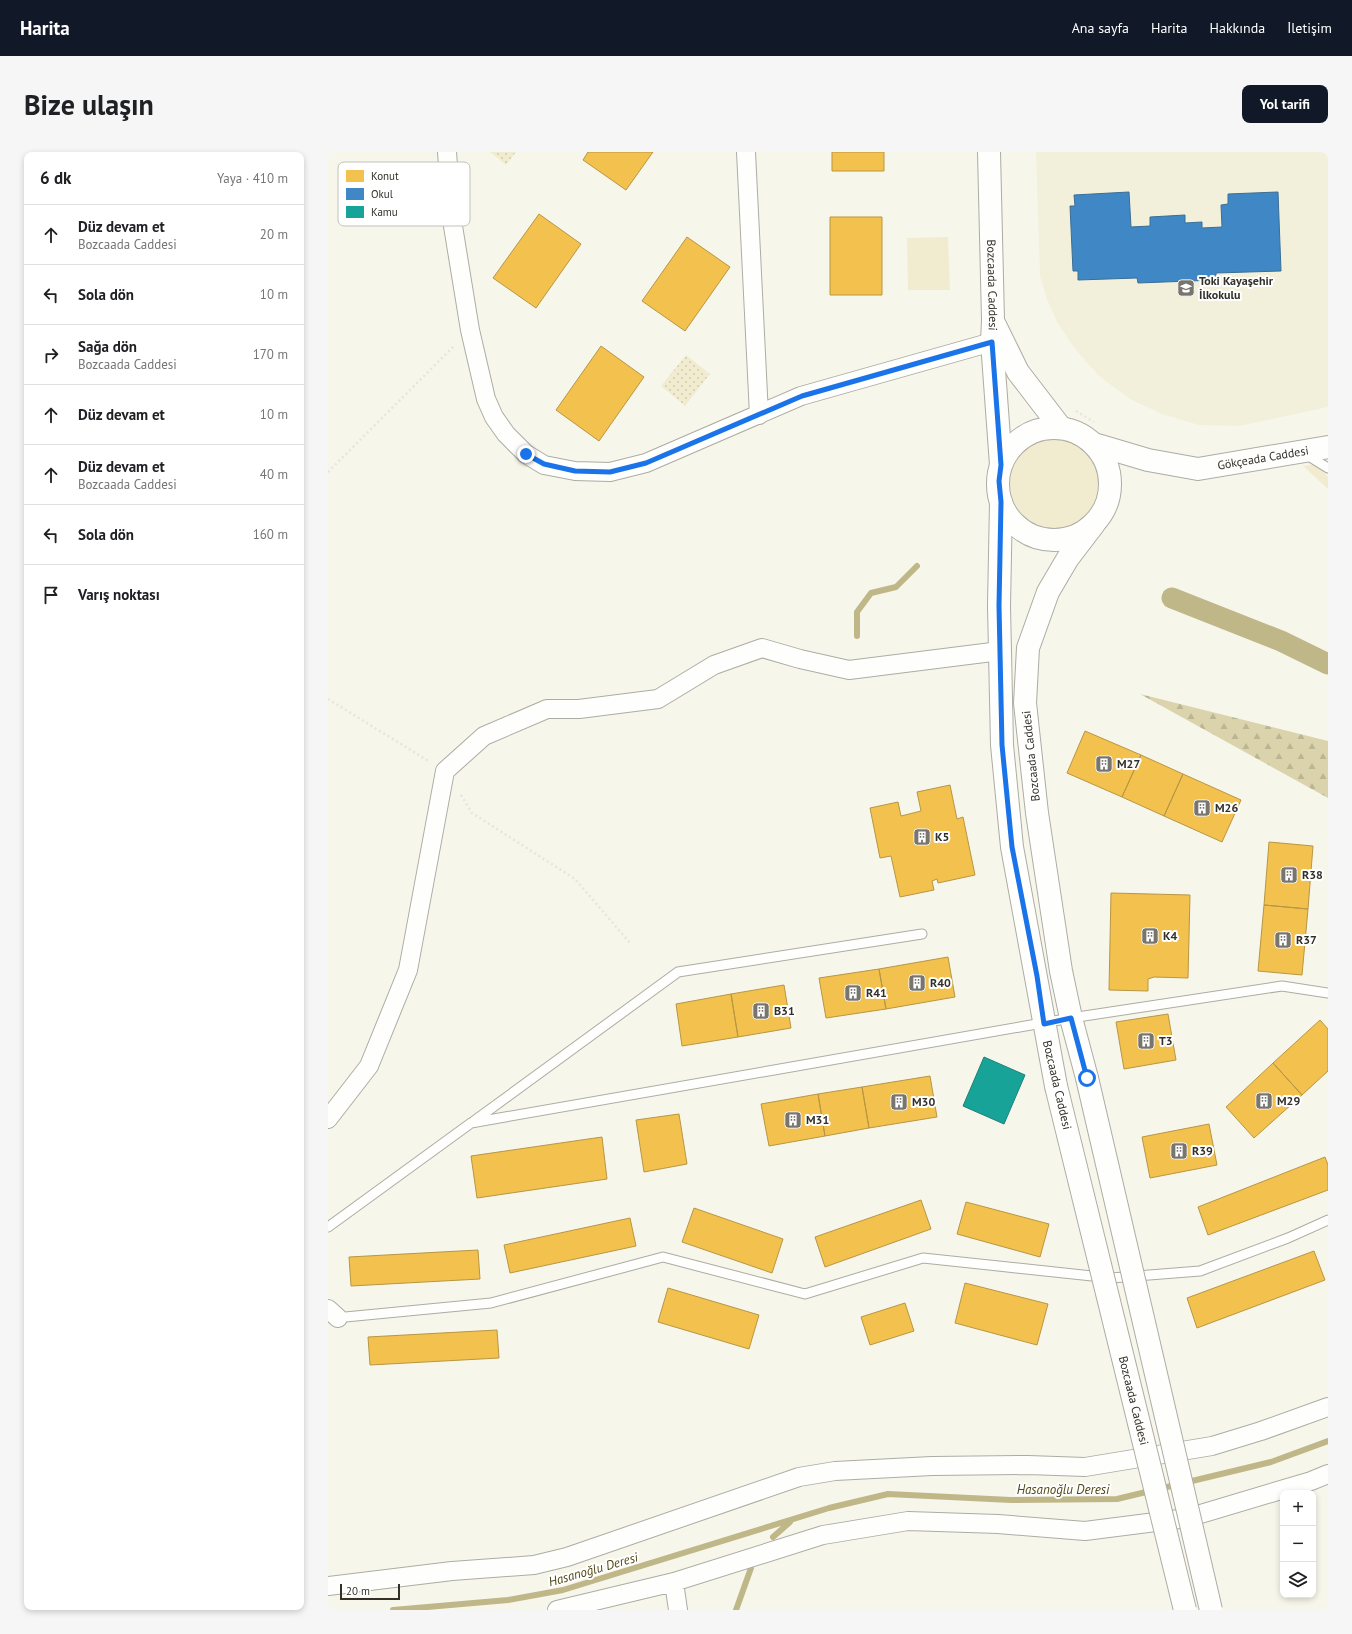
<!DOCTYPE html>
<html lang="tr">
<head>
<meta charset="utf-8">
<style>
  :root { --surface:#fff; --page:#f6f6f6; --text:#202124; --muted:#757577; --line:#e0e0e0; --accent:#111827 }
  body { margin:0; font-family:"PT Sans",sans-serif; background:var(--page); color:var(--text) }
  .controls { position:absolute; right:12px; bottom:12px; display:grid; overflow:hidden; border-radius:8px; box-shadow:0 2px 6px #0003 }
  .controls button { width:36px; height:36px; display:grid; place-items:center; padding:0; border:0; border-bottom:1px solid var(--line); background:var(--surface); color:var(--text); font:20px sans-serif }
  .scale { position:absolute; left:12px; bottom:10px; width:60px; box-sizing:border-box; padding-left:4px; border:2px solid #323029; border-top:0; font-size:11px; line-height:14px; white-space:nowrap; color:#323029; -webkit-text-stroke:3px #fff; paint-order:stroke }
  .stop { position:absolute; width:12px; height:12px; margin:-9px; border:3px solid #1a73e8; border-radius:50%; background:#fff }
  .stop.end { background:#1a73e8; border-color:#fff; box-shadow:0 1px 4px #0008 }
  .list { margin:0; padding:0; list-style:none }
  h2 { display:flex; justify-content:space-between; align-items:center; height:52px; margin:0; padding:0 16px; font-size:17px }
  h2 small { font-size:13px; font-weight:400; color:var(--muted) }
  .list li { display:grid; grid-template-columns:26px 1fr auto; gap:12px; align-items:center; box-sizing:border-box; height:60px; padding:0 16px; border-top:1px solid var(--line) }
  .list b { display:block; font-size:15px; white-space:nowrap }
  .list p { margin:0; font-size:13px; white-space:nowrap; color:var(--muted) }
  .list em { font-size:13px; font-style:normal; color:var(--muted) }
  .icon { flex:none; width:22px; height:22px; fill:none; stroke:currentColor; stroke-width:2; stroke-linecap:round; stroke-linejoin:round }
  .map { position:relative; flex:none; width:1000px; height:1458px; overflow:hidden; border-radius:8px }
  header { display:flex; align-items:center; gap:24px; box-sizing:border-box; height:56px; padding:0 20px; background:var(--accent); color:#fff }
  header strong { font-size:19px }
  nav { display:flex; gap:22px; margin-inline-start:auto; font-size:14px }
  .intro { display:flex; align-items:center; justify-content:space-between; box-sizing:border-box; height:96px; padding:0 24px }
  h1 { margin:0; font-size:28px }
  .button { padding:10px 18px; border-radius:8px; background:var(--accent); color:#fff; font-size:14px; font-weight:700 }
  main { display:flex; gap:24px; padding:0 24px }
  aside { flex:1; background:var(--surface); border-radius:8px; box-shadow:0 2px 6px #0003 }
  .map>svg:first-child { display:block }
  .built { fill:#f2efdb }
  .grass { fill:#f1ecd0 }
  .forest { fill:url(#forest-firs) }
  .park { fill:url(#park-dots) }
  .homes { fill:#f2c14e; stroke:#b89643 }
  .schools { fill:#3f88c5; stroke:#3b6e96 }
  .public { fill:#17a398; stroke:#1f8077 }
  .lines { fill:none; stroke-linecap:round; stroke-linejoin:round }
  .stream { stroke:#c0b788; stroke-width:6 }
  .canal { stroke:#c0b788; stroke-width:21 }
  .service-casing { stroke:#adaca4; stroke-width:11 }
  .minor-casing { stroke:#adaca4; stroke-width:20 }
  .tertiary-casing { stroke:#adaca4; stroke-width:24 }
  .path { stroke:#e5e5e2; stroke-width:2.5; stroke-dasharray:2 3; stroke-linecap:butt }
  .service { stroke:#fefefc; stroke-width:9 }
  .minor { stroke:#fefefc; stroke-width:18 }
  .tertiary { stroke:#fefefc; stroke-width:22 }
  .tertiary-bridge-casing { stroke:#adaca4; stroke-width:24; stroke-linecap:butt }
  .tertiary-bridge { stroke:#fefefc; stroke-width:22 }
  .route { stroke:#1a73e8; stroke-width:5 }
  .labels { text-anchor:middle; stroke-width:4; stroke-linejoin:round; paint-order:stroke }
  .poi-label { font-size:12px; font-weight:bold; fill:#323029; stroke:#fff; text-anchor:start }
  .street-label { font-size:12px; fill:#323029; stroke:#fff }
  .water-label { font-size:13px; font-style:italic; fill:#524817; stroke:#fff }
  .key { fill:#fff; stroke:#c2c1bf; stroke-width:1 }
  .key-label { font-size:11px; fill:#323029 }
</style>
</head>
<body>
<header>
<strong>Harita</strong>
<nav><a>Ana sayfa</a><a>Harita</a><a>Hakkında</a><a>İletişim</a></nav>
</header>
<div class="intro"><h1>Bize ulaşın</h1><a class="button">Yol tarifi</a></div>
<main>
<aside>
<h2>6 dk<small>Yaya · 410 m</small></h2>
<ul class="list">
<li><svg class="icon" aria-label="ahead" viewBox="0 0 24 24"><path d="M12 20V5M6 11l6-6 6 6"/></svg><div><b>Düz devam et</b><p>Bozcaada Caddesi</p></div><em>20 m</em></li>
<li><svg class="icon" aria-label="left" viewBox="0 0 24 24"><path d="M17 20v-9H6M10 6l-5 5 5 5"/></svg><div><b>Sola dön</b></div><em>10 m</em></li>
<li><svg class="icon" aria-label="right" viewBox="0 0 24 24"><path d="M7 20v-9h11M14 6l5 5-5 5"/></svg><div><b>Sağa dön</b><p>Bozcaada Caddesi</p></div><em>170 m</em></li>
<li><svg class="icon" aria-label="ahead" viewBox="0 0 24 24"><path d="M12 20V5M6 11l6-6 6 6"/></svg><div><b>Düz devam et</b></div><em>10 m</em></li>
<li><svg class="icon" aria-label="ahead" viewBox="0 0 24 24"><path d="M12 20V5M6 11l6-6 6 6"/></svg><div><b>Düz devam et</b><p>Bozcaada Caddesi</p></div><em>40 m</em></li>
<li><svg class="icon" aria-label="left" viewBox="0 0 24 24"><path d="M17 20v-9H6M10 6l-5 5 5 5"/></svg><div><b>Sola dön</b></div><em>160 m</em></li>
<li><svg class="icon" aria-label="arrive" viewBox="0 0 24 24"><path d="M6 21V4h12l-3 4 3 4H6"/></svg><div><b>Varış noktası</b></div></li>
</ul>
</aside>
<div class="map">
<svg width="1000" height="1458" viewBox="0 0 1000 1458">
  <defs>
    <pattern id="forest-firs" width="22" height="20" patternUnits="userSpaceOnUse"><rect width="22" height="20" fill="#dbd3ac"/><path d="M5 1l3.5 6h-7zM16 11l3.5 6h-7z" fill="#bcb594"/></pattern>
    <pattern id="park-dots" width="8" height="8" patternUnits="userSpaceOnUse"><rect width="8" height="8" fill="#f1ecd0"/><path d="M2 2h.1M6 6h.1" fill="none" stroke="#cfcbb3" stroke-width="1.8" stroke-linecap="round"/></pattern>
  </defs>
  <rect width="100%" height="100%" fill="#f7f6eb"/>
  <path class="built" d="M708 0H1000V255L911 274 871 273 834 262 802 247 771 224 748 198 729 170 719 147 712 124Z"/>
  <path class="grass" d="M620 85 622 138H580L579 86Z
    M680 332a45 45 0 1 1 90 0a45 45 0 1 1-90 0Z
    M988 312 1000 325V337L975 314Z"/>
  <path class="forest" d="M812 542 1000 589V646Z"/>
  <path class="park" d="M162 0H188L178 13Z
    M358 203 382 222 357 254 333 234Z"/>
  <path class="homes" d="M260 0H325L298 38 255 8Z
    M504 0H556V19H504Z
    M211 62 253 92 208 156 165 126Z
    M502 65H554V143H502Z
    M359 85 402 115 357 179 314 149Z
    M273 194 316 225 271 289 228 258Z
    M757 579 813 603 794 645 739 621Z
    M813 603 855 622 836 664 794 645Z
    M855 622 913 648 894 690 836 664Z
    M622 633 629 667 635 665 647 723 610 731 609 727 604 729 606 738 572 745 563 704 552 706 542 656 570 650 573 664 593 659 589 640Z
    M941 690 985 694 980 757 936 753Z
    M783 741 862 743 860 826 826 825 820 827V839L781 838Z
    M936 753 980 757 974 823 930 819Z
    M620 805 627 845 558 857 551 817Z
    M551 817 558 857 498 866 491 826Z
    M456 833 463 876 410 885 403 842Z
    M403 842 410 885 354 894 348 852Z
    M840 862 848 908 796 917 788 870Z
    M992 868 1000 877V919L974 943 945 911Z
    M945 911 974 943 926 986 898 955Z
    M602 924 609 965 541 976 534 935Z
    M534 935 541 976 497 984 490 942Z
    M490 942 497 984 441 994 433 952Z
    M351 962 359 1012 316 1020 308 968Z
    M881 972 889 1013 822 1026 814 985Z
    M274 985 279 1027 149 1046 143 1004Z
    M997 1005 1000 1013V1038L880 1083 870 1055Z
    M593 1048 603 1077 497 1115 487 1085Z
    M638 1050 721 1072 712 1105 629 1082Z
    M366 1056 455 1087 444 1121 354 1090Z
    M302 1066 308 1094 182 1121 176 1093Z
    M150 1098 152 1127 23 1134 21 1105Z
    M986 1099 997 1128 869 1176 859 1146Z
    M637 1131 720 1152 709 1193 627 1171Z
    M340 1136 431 1163 421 1197 330 1170Z
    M577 1151 586 1179 542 1193 533 1165Z
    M169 1178 171 1206 42 1213 40 1185Z"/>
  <path class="schools" d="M801 40 803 75 822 74V65L857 63V71L874 70V76L894 75 893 53 900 52V42L950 40 953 119 888 121V128L810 131 809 126 750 128V119H745L742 54H747L746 43Z"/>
  <path class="public" d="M656 905 697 923 676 972 635 954Z"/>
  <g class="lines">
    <path class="stream" d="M529 484V460L543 441 568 435 589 414
      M445 1385 462 1370
      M65 1458 180 1448 235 1438 501 1356 560 1342 683 1348 789 1347 943 1310 1000 1289
      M408 1458 423 1416"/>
    <path class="canal" d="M844 446 953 489 1000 512"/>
    <defs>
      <path id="service" d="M979 303 1000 316
        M146 969 350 820 594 782
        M0 1075 143 971 743 866 954 834 1000 841
        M7 1166 163 1151 335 1105 477 1142 595 1106 783 1126 872 1119 960 1086 1000 1068"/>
      <path id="minor" d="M119 0 124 68 142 178 158 247 166 265 178 282 198 302 216 313 247 319 282 320 318 311 473 244 664 190
        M418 0 431 263
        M0 967 41 914 80 818 117 619 156 584 219 557H251L330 547 386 513 434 496 472 507 521 518 672 499
        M0 1157 10 1166
        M346 1430 350 1458
        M0 1434 124 1419 206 1413 239 1405 471 1325 507 1319 604 1314 700 1313 757 1315 884 1294 933 1279 1000 1255
        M229 1458 346 1430 495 1383 580 1369 670 1372 757 1379 859 1366 983 1329 1000 1322"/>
      <g id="tertiary">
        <path id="s1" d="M661 0 665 168 664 190 673 313"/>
        <path d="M667 173 690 220 733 276"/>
        <circle cx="726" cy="332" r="56"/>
        <path id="s2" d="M766 292 820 308 870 317 1000 295"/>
        <path d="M673 350 671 454 674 593 684 695 728 934"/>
        <path d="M759 926 743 866 733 819 709 661 697 551 700 496 720 440 740 406 766 372"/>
      </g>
    </defs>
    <use href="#service" class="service-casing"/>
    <use href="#minor" class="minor-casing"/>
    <use href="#tertiary" class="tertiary-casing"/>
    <path class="path" d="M748 259 766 270
      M0 320 126 194
      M0 547 102 610
      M133 643 144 661 247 727 302 791"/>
    <use href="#service" class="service"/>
    <use href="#minor" class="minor"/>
    <use href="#tertiary" class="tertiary"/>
    <defs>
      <g id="tertiary-bridge">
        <path d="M759 926 883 1458"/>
        <path id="s3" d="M728 934 857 1458"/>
      </g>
    </defs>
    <use href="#tertiary-bridge" class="tertiary-bridge-casing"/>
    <use href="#tertiary-bridge" class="tertiary-bridge"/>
  </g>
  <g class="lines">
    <path class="route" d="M198 302 216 312 247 319 282 320 318 311 474 244 664 190 673 313 671 329 673 350 671 454 674 593 684 695 709 824 716 872 743 866 759 926"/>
  </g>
  <defs>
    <symbol id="school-square" viewBox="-11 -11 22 22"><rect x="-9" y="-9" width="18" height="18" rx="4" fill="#77756d" stroke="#fff"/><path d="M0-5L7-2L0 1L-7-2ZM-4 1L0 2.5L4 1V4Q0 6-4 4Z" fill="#fff"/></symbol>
    <symbol id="building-square" viewBox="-11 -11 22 22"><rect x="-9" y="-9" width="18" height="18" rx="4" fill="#77756d" stroke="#fff"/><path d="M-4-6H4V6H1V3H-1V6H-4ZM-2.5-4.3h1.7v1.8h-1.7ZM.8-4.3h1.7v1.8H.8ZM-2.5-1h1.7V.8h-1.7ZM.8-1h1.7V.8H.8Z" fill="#fff"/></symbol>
  </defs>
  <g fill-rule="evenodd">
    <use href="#school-square" x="848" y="126" width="20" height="20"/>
    <use href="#building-square" x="766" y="602" width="20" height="20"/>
    <use href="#building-square" x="864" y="646" width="20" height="20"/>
    <use href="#building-square" x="584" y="675" width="20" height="20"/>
    <use href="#building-square" x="951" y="713" width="20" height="20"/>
    <use href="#building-square" x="812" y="774" width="20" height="20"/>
    <use href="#building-square" x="945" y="778" width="20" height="20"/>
    <use href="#building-square" x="579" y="821" width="20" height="20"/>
    <use href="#building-square" x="515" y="831" width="20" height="20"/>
    <use href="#building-square" x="423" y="849" width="20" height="20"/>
    <use href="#building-square" x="808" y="879" width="20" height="20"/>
    <use href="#building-square" x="926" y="939" width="20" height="20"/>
    <use href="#building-square" x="561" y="940" width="20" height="20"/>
    <use href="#building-square" x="455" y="958" width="20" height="20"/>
    <use href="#building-square" x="841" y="989" width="20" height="20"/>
  </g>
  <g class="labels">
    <g class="poi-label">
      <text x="871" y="133">Toki Kayaşehir<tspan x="871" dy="14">İlkokulu</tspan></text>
      <text x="789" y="616">M27</text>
      <text x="887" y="660">M26</text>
      <text x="607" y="689">K5</text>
      <text x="974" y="727">R38</text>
      <text x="835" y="788">K4</text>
      <text x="968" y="792">R37</text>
      <text x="602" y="835">R40</text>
      <text x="538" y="845">R41</text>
      <text x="446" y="863">B31</text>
      <text x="831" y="893">T3</text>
      <text x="949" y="953">M29</text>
      <text x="584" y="954">M30</text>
      <text x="478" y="972">M31</text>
      <text x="864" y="1003">R39</text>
    </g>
    <g class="street-label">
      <text dy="4" stroke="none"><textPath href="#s1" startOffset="133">Bozcaada Caddesi</textPath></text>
      <text dy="4" stroke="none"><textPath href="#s2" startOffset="173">Gökçeada Caddesi</textPath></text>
      <text transform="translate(703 604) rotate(-96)" y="4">Bozcaada Caddesi</text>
      <text transform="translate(729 933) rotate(77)" y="4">Bozcaada Caddesi</text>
      <text dy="4" stroke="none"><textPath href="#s3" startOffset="324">Bozcaada Caddesi</textPath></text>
    </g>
    <g class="water-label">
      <text x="735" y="1342">Hasanoğlu Deresi</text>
      <text transform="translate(265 1417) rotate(-16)" y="5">Hasanoğlu Deresi</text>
    </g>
  </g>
  <rect x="10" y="10" width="132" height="64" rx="6" class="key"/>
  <rect x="18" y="18" width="18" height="12" fill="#f2c14e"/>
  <rect x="18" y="36" width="18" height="12" fill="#3f88c5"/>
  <rect x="18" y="54" width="18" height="12" fill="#17a398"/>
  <g class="key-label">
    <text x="43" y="28">Konut</text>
    <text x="43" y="46">Okul</text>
    <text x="43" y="64">Kamu</text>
  </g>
</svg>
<div class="controls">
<button>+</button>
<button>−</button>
<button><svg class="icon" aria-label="layers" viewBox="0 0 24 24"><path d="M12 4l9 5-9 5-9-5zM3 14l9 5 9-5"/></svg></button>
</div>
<div class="scale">20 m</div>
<div class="stop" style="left:759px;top:926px"></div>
<div class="stop end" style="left:198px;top:302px"></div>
</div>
</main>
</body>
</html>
